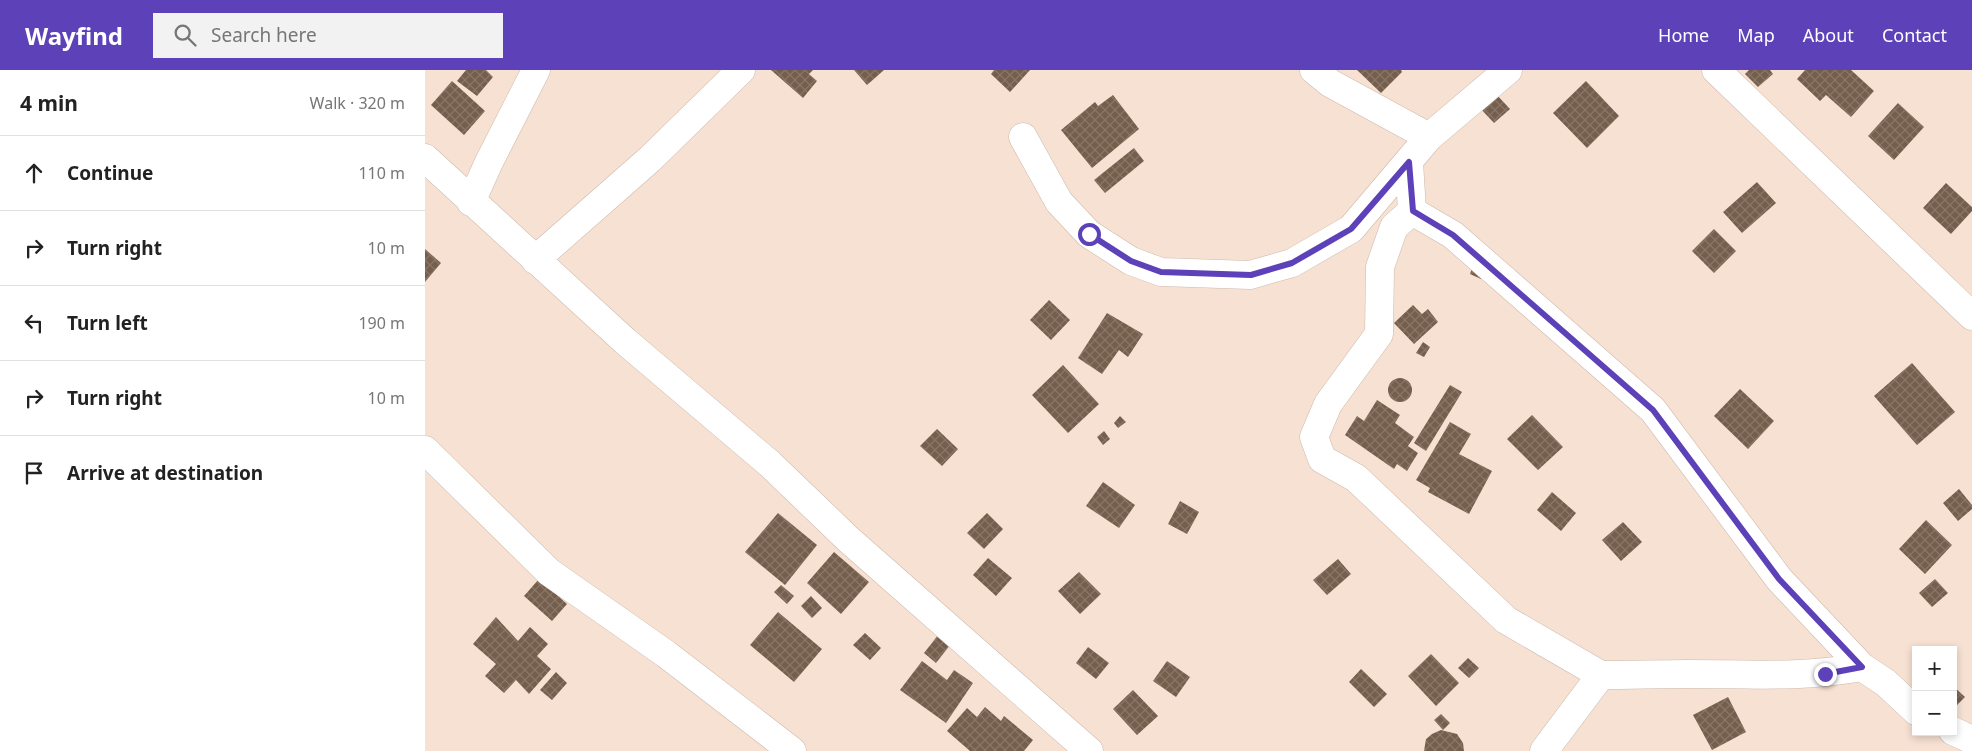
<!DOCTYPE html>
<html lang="en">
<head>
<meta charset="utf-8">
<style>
  :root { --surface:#fff; --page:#f2f2f2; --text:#222; --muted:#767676; --line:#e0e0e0; --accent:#5d41b9 }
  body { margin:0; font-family:"Noto Sans",sans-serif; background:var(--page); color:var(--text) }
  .controls { position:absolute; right:15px; bottom:15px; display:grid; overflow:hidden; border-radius:0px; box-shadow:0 2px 8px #0003 }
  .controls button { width:45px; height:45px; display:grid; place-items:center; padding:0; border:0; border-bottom:1px solid var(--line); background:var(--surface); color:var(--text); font:25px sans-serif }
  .stop { position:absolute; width:15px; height:15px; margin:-11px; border:4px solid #5d41b9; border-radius:50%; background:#fff }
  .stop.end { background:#5d41b9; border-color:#fff; box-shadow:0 1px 5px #0008 }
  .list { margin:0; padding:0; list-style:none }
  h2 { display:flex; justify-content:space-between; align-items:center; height:65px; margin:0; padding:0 20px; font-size:21px }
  h2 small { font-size:16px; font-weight:400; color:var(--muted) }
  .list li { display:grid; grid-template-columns:32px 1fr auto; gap:15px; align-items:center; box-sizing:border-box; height:75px; padding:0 20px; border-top:1px solid var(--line) }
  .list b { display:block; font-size:19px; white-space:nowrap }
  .list em { font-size:16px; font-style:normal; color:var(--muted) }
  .icon { flex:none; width:28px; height:28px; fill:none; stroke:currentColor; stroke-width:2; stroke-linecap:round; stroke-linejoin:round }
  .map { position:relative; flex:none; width:1547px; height:681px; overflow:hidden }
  header { display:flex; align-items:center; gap:30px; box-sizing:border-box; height:70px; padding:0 25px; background:var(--accent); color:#fff }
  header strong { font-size:24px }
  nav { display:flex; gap:28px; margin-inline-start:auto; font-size:18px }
  .search { width:350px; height:45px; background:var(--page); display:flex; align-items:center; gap:12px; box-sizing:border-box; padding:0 18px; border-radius:0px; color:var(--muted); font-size:19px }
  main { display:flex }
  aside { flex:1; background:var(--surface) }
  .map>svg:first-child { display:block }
  .building { fill:url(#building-cross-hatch) }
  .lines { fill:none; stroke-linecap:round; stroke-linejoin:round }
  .minor-casing { stroke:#cdb9ab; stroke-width:29 }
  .minor { stroke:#fff; stroke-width:28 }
  .route { stroke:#5d41b9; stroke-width:6 }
</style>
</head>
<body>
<header>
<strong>Wayfind</strong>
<div class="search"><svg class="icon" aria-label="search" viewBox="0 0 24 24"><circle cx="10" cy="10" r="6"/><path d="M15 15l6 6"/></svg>Search here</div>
<nav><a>Home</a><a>Map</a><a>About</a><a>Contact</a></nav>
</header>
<main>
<aside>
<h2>4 min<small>Walk · 320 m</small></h2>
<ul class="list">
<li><svg class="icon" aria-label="ahead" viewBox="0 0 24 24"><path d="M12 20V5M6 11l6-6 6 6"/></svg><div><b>Continue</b></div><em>110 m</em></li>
<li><svg class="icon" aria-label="right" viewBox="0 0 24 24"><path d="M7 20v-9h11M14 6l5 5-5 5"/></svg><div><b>Turn right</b></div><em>10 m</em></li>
<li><svg class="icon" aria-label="left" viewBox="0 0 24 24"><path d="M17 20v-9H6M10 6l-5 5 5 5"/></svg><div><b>Turn left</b></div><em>190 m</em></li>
<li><svg class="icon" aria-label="right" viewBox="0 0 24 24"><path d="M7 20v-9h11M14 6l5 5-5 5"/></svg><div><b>Turn right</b></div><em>10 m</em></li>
<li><svg class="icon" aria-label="arrive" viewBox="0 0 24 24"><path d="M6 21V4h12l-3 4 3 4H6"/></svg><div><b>Arrive at destination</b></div></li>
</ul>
</aside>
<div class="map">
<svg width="1547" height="681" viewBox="0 0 1547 681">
  <defs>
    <pattern id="building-cross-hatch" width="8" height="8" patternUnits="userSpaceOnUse" patternTransform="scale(1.25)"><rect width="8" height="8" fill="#765e4c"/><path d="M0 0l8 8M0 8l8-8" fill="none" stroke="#887668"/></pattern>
  </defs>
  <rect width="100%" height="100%" fill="#f6e1d2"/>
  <path class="building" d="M41 0H61L68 7 52 26 32 11Z
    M346 0H388L384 4 392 11 378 28Z
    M429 0H459L442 15Z
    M569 0H605L585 22 566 4Z
    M932 0H976L977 2 956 23Z
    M1324 0H1345L1348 4 1333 17 1320 4Z
    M1380 0H1426L1449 21 1426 47 1401 25 1395 31 1372 9Z
    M27 11 60 41 39 65 6 35Z
    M1161 11 1194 46 1162 78 1128 43Z
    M1070 23 1085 39 1069 53 1054 37Z
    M688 25 714 59 667 98 636 60 670 32 673 36Z
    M1473 33 1499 57 1469 90 1443 66Z
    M709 78 719 91 680 123 669 110Z
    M1332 112 1351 133 1317 163 1298 142Z
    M1521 113 1547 137V141L1526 164 1498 138Z
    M1289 159 1311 181 1289 203 1267 181Z
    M0 179 16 193 0 212Z
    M1049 193 1060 198 1056 209 1045 204Z
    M624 230 645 250 626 270 605 250Z
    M988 235 997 244 1003 239 1013 252 989 274 969 253Z
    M682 243 718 264 703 287 694 280 677 304 653 288Z
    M998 272 1005 277 999 287 991 283Z
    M1487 293 1530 342 1492 375 1449 326Z
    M638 295 674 334 643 363 607 325Z
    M963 320a12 12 0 1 1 24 0a12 12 0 1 1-24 0Z
    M1025 315 1037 322 1001 381 989 373Z
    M1315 319 1349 351 1323 379 1289 346Z
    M952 330 975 345 970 353 989 367 983 376 993 383 982 401 972 394 969 399 920 365 932 346 939 351Z
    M1107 345 1138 377 1113 400 1082 369Z
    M695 346 701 352 693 358 689 353Z
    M1025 352 1046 364 1034 384 1067 401 1044 444 1003 422 1005 418 991 410Z
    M512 359 533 379 517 396 495 376Z
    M679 361 685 369 678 375 672 367Z
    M678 412 710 435 694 458 661 436Z
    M1534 419 1547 435V439L1533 451 1518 433Z
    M1127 422 1151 443 1136 461 1112 440Z
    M755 431 774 442 762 464 743 454Z
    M353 443 392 475 360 515 320 482Z
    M562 443 578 459 559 479 542 463Z
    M1501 450 1527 475 1500 504 1474 479Z
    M1198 452 1217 472 1196 491 1177 470Z
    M409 482 444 512 416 544 382 513Z
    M563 488 587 508 571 526 548 505Z
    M913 489 926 504 902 525 888 510Z
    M654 502 676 524 655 544 633 521Z
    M114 509 142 534 127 551 99 526Z
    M1510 509 1523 523 1507 537 1494 523Z
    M356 515 369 526 362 534 349 522Z
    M386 526 397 538 387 548 376 536Z
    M353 542 397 579 369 612 325 575Z
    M71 547 93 571 105 557 123 574 112 586 126 599 104 624 91 610 79 623 60 606 71 594 48 574Z
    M517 560 529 570 511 593 499 583Z
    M440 563 456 578 445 590 428 575Z
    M663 577 684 593 671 609 651 593Z
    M1006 584 1034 613 1011 636 983 606Z
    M1043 588 1054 598 1044 608 1033 598Z
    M497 591 522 610 529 600 548 613 521 653 475 620Z
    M742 591 765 607 751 627 728 611Z
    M936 599 962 624 949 637 924 612Z
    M131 602 142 613 127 630 115 620Z
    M1528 616 1540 627 1528 639Z
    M708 620 733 646 712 665 688 639Z
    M1303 627 1321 662 1287 680 1268 645Z
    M560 637 576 651 579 646 608 670 599 681H545L522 661 542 638 552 647Z
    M1016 644 1025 653 1018 660 1009 650Z
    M1016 660 1032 664 1038 673 1039 681H999L1001 669 1007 664Z"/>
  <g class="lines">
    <defs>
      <path id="minor" d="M889 0 905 13 1004 67 1083 0
        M1291 0 1547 246
        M598 67 634 132 664 164 706 191 736 202 825 205 867 193 926 159 1004 67
        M0 88 200 271 345 394 423 469 664 681
        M984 92 987 141 969 157 955 197 954 264 903 334 889 367 897 389 931 408 1081 550 1176 605 1119 681
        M46 132 64 92 111 0
        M987 141 1028 165 1228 340 1354 509 1437 597 1461 613 1491 641
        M110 190 225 89 316 0
        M0 380 124 502 241 584 367 681
        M1176 605C1205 605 1235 604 1264 604 1326 604 1376 608 1437 597
        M1528 661 1547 670"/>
    </defs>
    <use href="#minor" class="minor-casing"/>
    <use href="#minor" class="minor"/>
  </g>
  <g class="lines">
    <path class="route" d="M664 164 706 191 736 202 826 205 867 193 926 159 984 92 988 141 1028 165 1228 340 1354 509 1437 597 1400 604"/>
  </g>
</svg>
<div class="controls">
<button>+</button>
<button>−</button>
</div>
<div class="stop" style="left:664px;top:164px"></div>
<div class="stop end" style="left:1400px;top:604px"></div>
</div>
</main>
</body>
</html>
